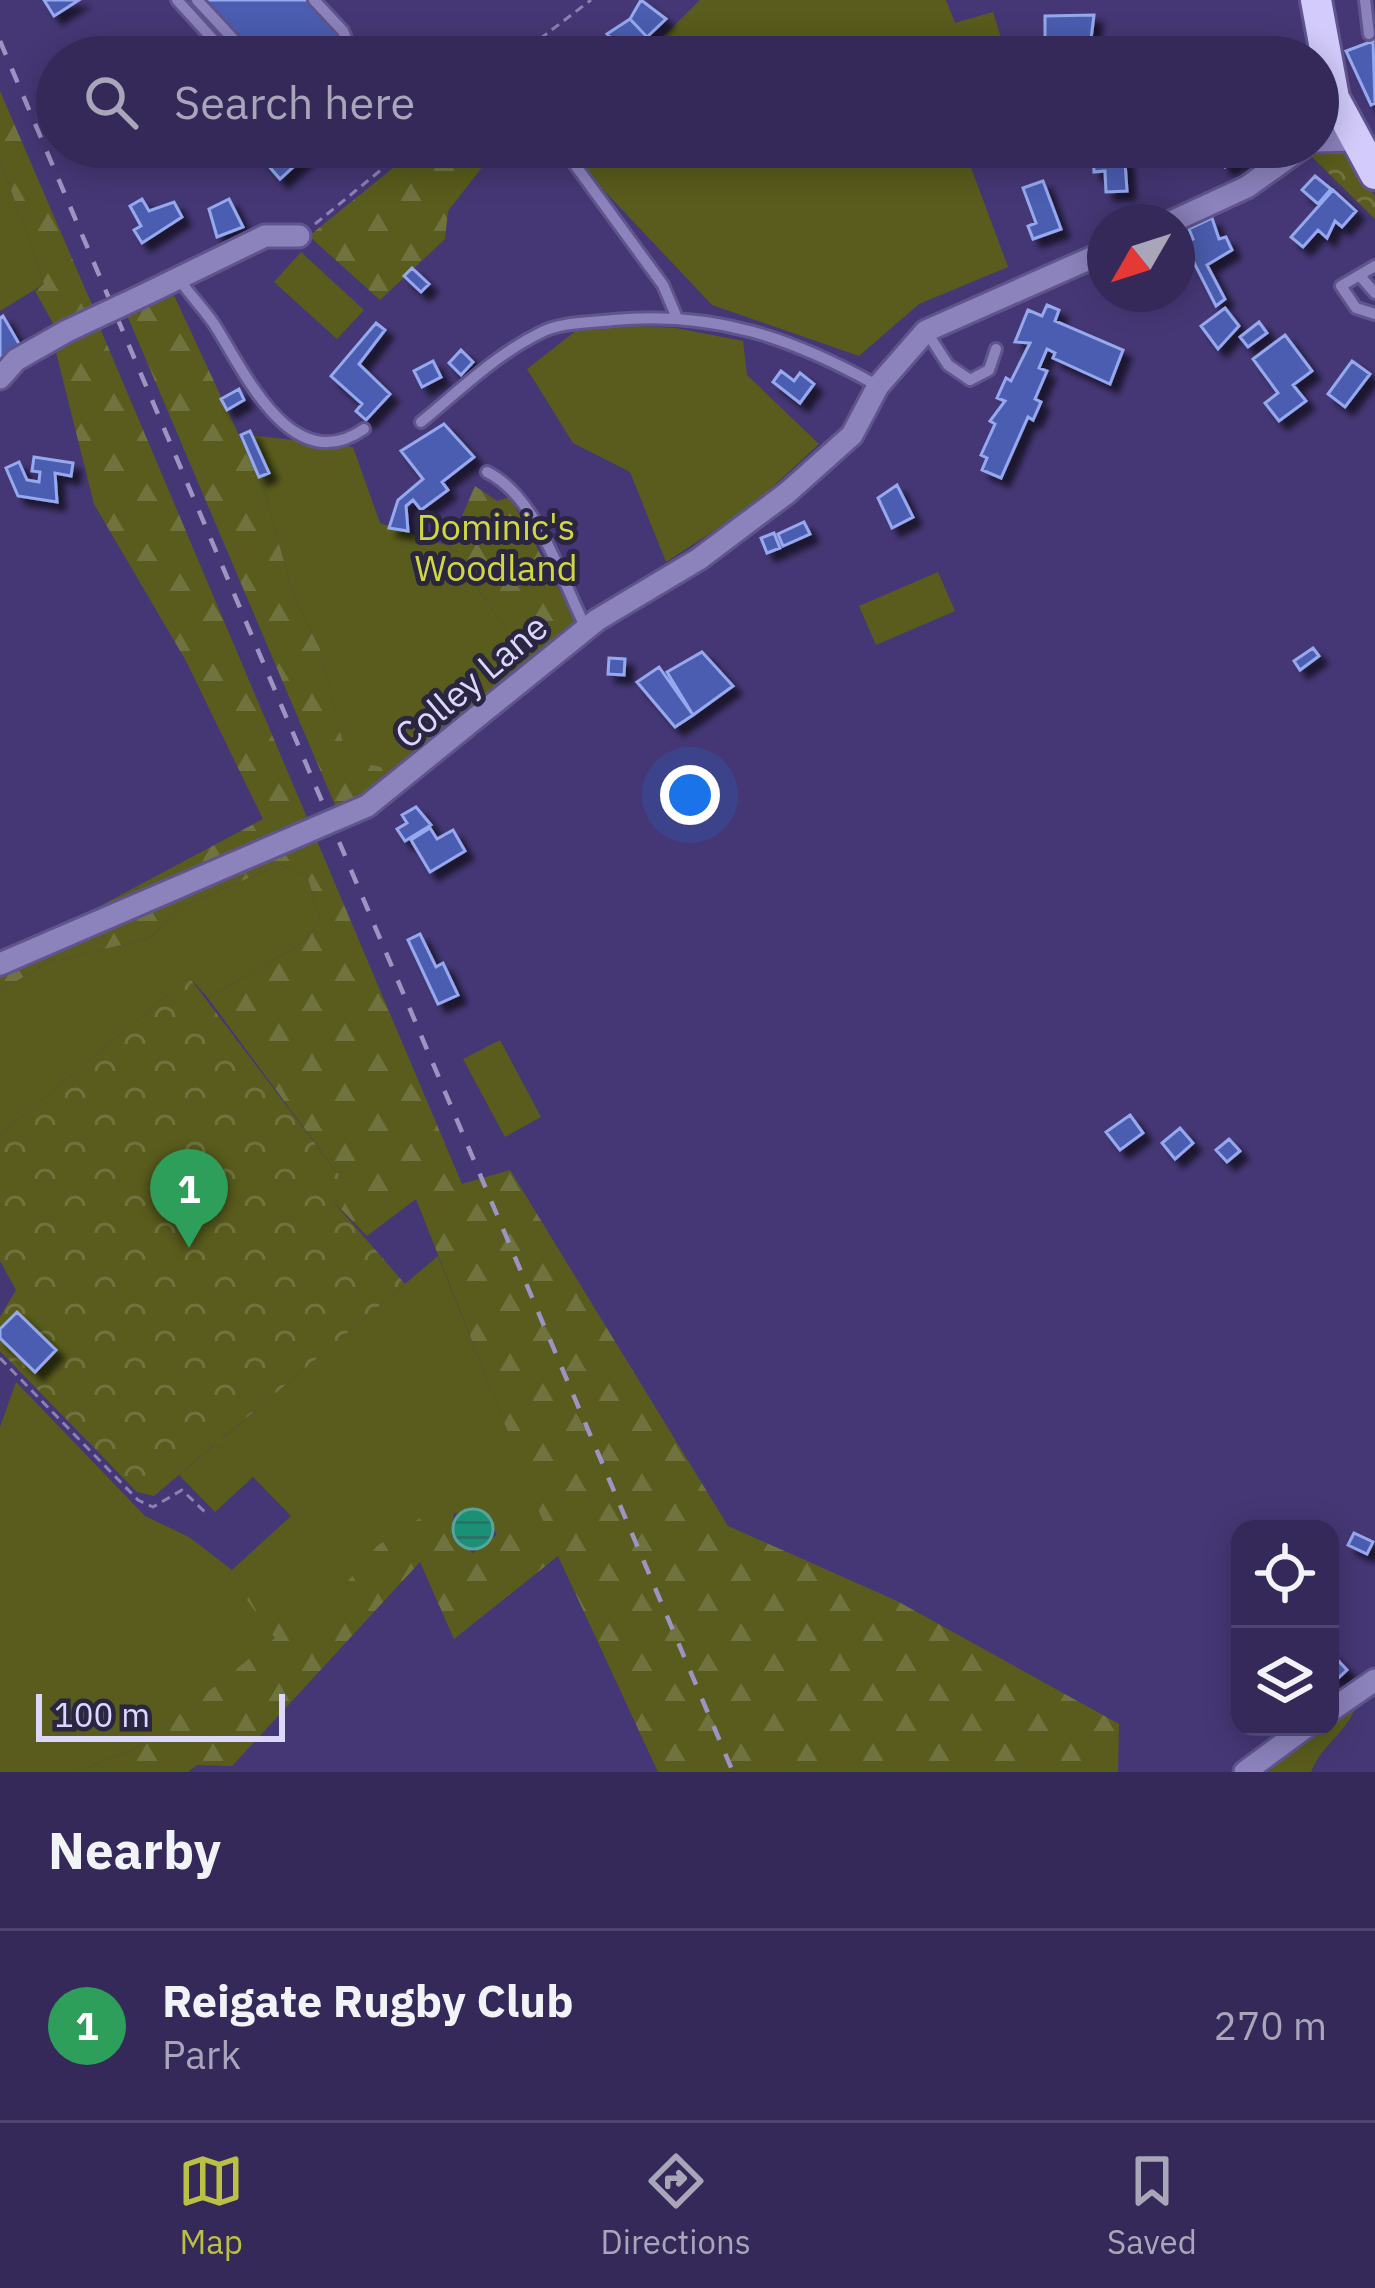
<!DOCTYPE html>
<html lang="en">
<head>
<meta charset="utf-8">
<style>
  :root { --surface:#342958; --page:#3c315e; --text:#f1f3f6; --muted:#a9a6ba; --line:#4e456e; --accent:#bac045 }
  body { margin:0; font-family:"IBM Plex Sans",sans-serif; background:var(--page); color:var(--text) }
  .controls { position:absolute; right:36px; bottom:36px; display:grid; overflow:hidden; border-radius:24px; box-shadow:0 6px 30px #0003 }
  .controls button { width:108px; height:108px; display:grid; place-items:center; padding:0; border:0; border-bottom:3px solid var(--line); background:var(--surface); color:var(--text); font:60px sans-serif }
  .compass { position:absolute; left:1087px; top:204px; width:108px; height:108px; border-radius:50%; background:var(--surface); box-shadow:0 6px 30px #0003; rotate:231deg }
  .scale { position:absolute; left:36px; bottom:30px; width:249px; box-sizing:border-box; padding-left:12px; border:6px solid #dcd7fc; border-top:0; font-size:33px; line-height:42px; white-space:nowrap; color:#dcd7fc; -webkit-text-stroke:9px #2a2541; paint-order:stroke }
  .you { position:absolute; left:690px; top:795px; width:42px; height:42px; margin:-30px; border:9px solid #fff; border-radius:50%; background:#1a73e8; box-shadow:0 0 0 18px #1a73e833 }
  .badge { display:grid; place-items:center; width:78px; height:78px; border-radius:50%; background:var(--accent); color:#fff; font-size:39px; font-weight:700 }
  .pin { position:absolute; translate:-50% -99px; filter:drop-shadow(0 3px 6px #0008) }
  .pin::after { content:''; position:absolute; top:63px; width:42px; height:36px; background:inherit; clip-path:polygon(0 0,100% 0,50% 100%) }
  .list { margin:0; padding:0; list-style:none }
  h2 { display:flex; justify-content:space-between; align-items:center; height:156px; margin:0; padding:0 48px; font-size:51px }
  h2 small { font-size:39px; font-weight:400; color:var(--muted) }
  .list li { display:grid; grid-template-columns:78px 1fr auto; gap:36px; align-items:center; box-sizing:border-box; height:192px; padding:0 48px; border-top:3px solid var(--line) }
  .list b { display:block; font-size:45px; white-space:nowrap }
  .list p { margin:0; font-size:39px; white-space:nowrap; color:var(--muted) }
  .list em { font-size:39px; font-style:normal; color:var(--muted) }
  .icon { flex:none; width:66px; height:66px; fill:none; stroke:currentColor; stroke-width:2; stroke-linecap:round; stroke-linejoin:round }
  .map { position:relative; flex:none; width:1375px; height:1772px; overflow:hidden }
  .search { position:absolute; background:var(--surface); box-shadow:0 6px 30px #0003; left:36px; right:36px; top:36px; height:132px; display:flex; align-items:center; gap:30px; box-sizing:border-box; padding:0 42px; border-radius:66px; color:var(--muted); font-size:45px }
  .sheet { height:348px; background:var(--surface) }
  nav { display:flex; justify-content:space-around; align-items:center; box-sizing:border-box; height:168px; border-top:3px solid var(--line); background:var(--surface); font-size:33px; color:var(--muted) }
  nav a { display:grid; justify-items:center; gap:6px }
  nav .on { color:var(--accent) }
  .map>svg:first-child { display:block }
  .grass { fill:#595c1c }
  .forest { fill:url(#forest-firs) }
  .park { fill:url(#park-crowns) }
  .water { fill:url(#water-rules); stroke:#55a59d; stroke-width:3 }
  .building { fill:#4b5db0; stroke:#96a9ee; stroke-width:3; filter:url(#shadow) }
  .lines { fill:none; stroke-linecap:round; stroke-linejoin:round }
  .service-casing { stroke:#60548d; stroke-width:16 }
  .minor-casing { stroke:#60548d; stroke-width:27 }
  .primary-casing { stroke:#60548d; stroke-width:36 }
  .path { stroke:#8b81b3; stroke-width:3; stroke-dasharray:9 6; stroke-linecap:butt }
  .service { stroke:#8c82bc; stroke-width:10 }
  .minor { stroke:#8c82bc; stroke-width:21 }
  .primary { stroke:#d2cbfb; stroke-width:30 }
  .rail { stroke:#9d94c4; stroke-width:4.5; stroke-dasharray:15 15; stroke-linecap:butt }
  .minor-bridge-casing { stroke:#60548d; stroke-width:27; stroke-linecap:butt }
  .minor-bridge { stroke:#8c82bc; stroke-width:21 }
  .labels { text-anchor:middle; stroke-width:10; stroke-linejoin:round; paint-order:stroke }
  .park-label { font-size:36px; fill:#d1d744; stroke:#2a2541 }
  .street-label { font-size:36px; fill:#dcd7fc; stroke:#2a2541 }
</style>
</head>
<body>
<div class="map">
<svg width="1375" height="1772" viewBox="0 0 1375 1772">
  <defs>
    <pattern id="forest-firs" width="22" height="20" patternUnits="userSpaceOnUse" patternTransform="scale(3)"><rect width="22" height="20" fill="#595c1c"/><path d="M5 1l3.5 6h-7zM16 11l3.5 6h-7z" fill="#70733e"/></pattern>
    <pattern id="park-crowns" width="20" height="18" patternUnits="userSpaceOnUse" patternTransform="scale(3)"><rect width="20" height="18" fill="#595c1c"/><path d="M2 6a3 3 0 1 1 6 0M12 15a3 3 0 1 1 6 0" fill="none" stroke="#70733e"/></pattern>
    <pattern id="water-rules" width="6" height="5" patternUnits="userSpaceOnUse" patternTransform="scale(3)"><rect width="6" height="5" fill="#1b9074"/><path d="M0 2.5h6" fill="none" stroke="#297466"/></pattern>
    <filter id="shadow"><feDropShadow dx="8" dy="8" stdDeviation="3" flood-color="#0009"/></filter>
  </defs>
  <rect width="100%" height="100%" fill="#453775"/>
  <path class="grass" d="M700 0H946L955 23 993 12 1007 57H642Z
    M563 147H970L969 162 1008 267 919 304 859 356 712 305Z
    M0 159 44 284 0 311Z
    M301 252 364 310 337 339 274 282Z
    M586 323 676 328 743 341 747 375 819 444 752 506 666 562 630 472 573 443 527 369Z
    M240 434 353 447 380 523 449 546 529 664 388 780 381 767 347 761 320 649 294 597 263 487Z
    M938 572 955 611 876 645 859 606Z
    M282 864 307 876 321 921 301 944 208 998 189 977 0 1135V991L47 963 150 938 178 908Z
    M500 1040 541 1117 505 1137 463 1059Z
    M438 1256 553 1545 496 1534 490 1520 454 1513 452 1536 377 1547 314 1622 276 1638 139 1747 77 1772H0V1427L16 1382 145 1516 189 1537 232 1570 291 1516 253 1477 215 1512 179 1475Z"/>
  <path class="forest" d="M0 91 93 307 54 325 35 291 44 284 0 159Z
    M419 147H484L487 161 448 211 445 239 380 300 309 236Z
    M172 291 263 487 294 597 320 649 347 760 381 767 388 780 338 812 127 315Z
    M100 328 462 1184 510 1170 728 1526 897 1601 1119 1724 1118 1772H658L558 1556 454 1639 420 1562 232 1766 197 1765 188 1772H77L139 1747 275 1638 247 1600 259 1579 314 1622 377 1546 434 1509 452 1536 473 1553 500 1532 552 1544 416 1199 367 1236 331 1199 344 1182 208 998 301 944 321 921 307 876 282 864 178 908 150 938 47 963 0 991V977L95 935 87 913 263 819 186 661 94 504 55 348Z
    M475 486 497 501 510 497 576 621 529 664 449 546Z
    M1357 1703C1349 1731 1321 1745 1311 1772H1268L1281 1761 1280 1753 1317 1727H1330V1718Z"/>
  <path class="park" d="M1302 147 1343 150 1375 196V219Z
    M189 977 345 1183 331 1199 405 1284 154 1496 137 1492 0 1351V1317L16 1290 0 1261V1135Z"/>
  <path class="water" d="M453 1529a20 20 0 1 1 40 0a20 20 0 1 1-40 0Z"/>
  <path class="building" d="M44 0H79L54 16Z
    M204 0H307L341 38 319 57H255Z
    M641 0 666 19 647 37 630 19Z
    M1094 15 1090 47H1095V57H1073L1072 47H1051V40L1045 41V16Z
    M630 19 647 37 629 55 607 34Z
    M1373 41 1375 103 1371 105 1346 51Z
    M252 147H315L280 179Z
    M1099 147H1124L1127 191 1106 192 1105 171 1094 172 1093 151Z
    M1214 147H1259L1260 149 1225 167Z
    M1315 176 1331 189 1318 204 1302 190Z
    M1043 181 1061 229 1033 239 1028 226 1036 223 1023 188Z
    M1333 190 1356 211 1342 227 1335 221 1327 238 1318 230 1303 247 1291 237Z
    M142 199 149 211 174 202 182 217 142 243 134 230 141 226 130 206Z
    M229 199 243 227 217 237 209 209Z
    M1212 218 1219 239 1226 237 1232 250 1207 265 1225 299 1216 306 1184 243 1193 239 1189 229Z
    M412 268 429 284 421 292 404 276Z
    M1047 305 1059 310 1055 321 1123 350 1110 384 1053 358 1055 353 1047 349 1039 368 1047 371 1035 399 1041 402 1033 420 1028 417 1001 478 982 470 987 458 981 455 995 424 990 421 1005 401 997 398 1006 378 1011 381 1030 343 1015 342 1028 310 1042 316Z
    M1225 308 1239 326 1218 349 1201 326Z
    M3 316 22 349 0 362V318Z
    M1259 322 1267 333 1248 347 1240 337Z
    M376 323 385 330 359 364 390 394 366 420 356 411 362 404 331 376Z
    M1285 335 1312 371 1293 385 1306 401 1279 421 1265 403 1278 393 1253 359Z
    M461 350 473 362 461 375 449 363Z
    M433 361 441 377 422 387 414 371Z
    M1352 361 1370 374 1345 407 1328 394Z
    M781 371 794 381 800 373 814 384 800 403 773 382Z
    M239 389 244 400 227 410 221 399Z
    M444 424 474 457 442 482 448 490 421 510 413 500 406 506 408 531 389 528 398 500 423 479 401 451Z
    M250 431 269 473 259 477 241 435Z
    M34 457 73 463 71 476 55 473 57 502 18 496 6 468 19 462 27 480 39 482 40 472 32 471Z
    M897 485 913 517 892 528 878 498Z
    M804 522 810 534 783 546 778 534Z
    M774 533 780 548 767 553 761 538Z
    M1313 648 1319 656 1300 670 1294 661Z
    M702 652 733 686 693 715 667 672Z
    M609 658 625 659 624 675 608 674Z
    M659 667 693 715 675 727 637 682Z
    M416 807 431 825 405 841 397 829 407 823 402 815Z
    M430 828 437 839 453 830 465 851 430 872 411 840Z
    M420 934 436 967 443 963 458 995 438 1004 408 940Z
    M1130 1115 1143 1133 1120 1150 1106 1132Z
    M1180 1128 1193 1143 1175 1159 1162 1143Z
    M1229 1139 1240 1151 1227 1162 1216 1150Z
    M17 1312 56 1350 35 1372 0 1338V1329Z
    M1354 1533 1373 1542 1367 1554 1348 1545Z
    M1330 1652 1347 1670 1335 1681 1330 1676Z"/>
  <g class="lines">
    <defs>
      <path id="service" d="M177 0 229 57
        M197 0 250 57
        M314 0 343 31 354 57
        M1365 0 1369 34
        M562 147 663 285 677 318
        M1375 266 1341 286 1356 308 1375 314
        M1360 276 1375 293
        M179 279C190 295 203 308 214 324 244 370 291 480 364 429
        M926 331 948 365 970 380 989 370 996 349
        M421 422C459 391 495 355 540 333 560 322 590 323 613 320 713 311 791 337 878 386
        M487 472C538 497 561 580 586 628"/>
      <path id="minor" d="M1318 141 1353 140
        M1171 222 1247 187 1303 147
        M148 293 265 236H299
        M0 378 16 360 67 331
        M367 806 597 620 699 559 787 493 852 435 878 386 926 331 1105 252
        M0 964 297 836
        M1330 1711 1375 1680
        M1245 1772 1306 1727"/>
      <path id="primary" d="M1316 0 1334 98 1375 174"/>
    </defs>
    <use href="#service" class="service-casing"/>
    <use href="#minor" class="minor-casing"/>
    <use href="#primary" class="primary-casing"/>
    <path class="path" d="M516 57 591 0
      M315 224 409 147
      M0 1358 138 1500 153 1507 182 1490 206 1513"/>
    <use href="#service" class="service"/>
    <use href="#minor" class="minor"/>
    <use href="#primary" class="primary"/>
    <path class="rail" d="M0 41 733 1772"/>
    <defs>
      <path id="minor-bridge" d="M67 331 148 293
        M297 836 367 806"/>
    </defs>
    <use href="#minor-bridge" class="minor-bridge-casing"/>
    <use href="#minor-bridge" class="minor-bridge"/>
  </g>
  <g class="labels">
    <g class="park-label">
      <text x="496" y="540">Dominic's<tspan x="496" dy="41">Woodland</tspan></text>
    </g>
    <g class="street-label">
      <text transform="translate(471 681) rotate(-40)" y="13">Colley Lane</text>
    </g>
  </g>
</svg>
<div class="controls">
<button><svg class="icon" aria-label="locate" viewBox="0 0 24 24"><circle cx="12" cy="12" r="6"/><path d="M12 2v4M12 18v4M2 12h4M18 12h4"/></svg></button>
<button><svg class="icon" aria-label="layers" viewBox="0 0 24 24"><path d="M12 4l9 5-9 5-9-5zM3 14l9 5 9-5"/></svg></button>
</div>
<svg class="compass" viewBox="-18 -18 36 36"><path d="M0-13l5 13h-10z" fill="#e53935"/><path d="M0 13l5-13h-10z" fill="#a9a6ba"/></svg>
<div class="scale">100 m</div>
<div class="you"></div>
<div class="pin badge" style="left:189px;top:1248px;background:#2e9e5b">1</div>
<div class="search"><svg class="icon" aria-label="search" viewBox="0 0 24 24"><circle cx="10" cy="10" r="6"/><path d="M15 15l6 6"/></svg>Search here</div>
</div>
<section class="sheet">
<h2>Nearby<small></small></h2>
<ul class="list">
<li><span class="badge" style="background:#2e9e5b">1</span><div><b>Reigate Rugby Club</b><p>Park</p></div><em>270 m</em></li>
</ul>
</section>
<nav>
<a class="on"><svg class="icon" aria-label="map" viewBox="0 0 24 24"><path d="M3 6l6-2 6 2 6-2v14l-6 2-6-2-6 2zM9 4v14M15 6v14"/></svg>Map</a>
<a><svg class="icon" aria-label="directions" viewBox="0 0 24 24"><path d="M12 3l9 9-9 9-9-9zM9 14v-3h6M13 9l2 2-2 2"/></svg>Directions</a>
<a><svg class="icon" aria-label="saved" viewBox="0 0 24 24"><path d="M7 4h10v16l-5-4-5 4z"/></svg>Saved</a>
</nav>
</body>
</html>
